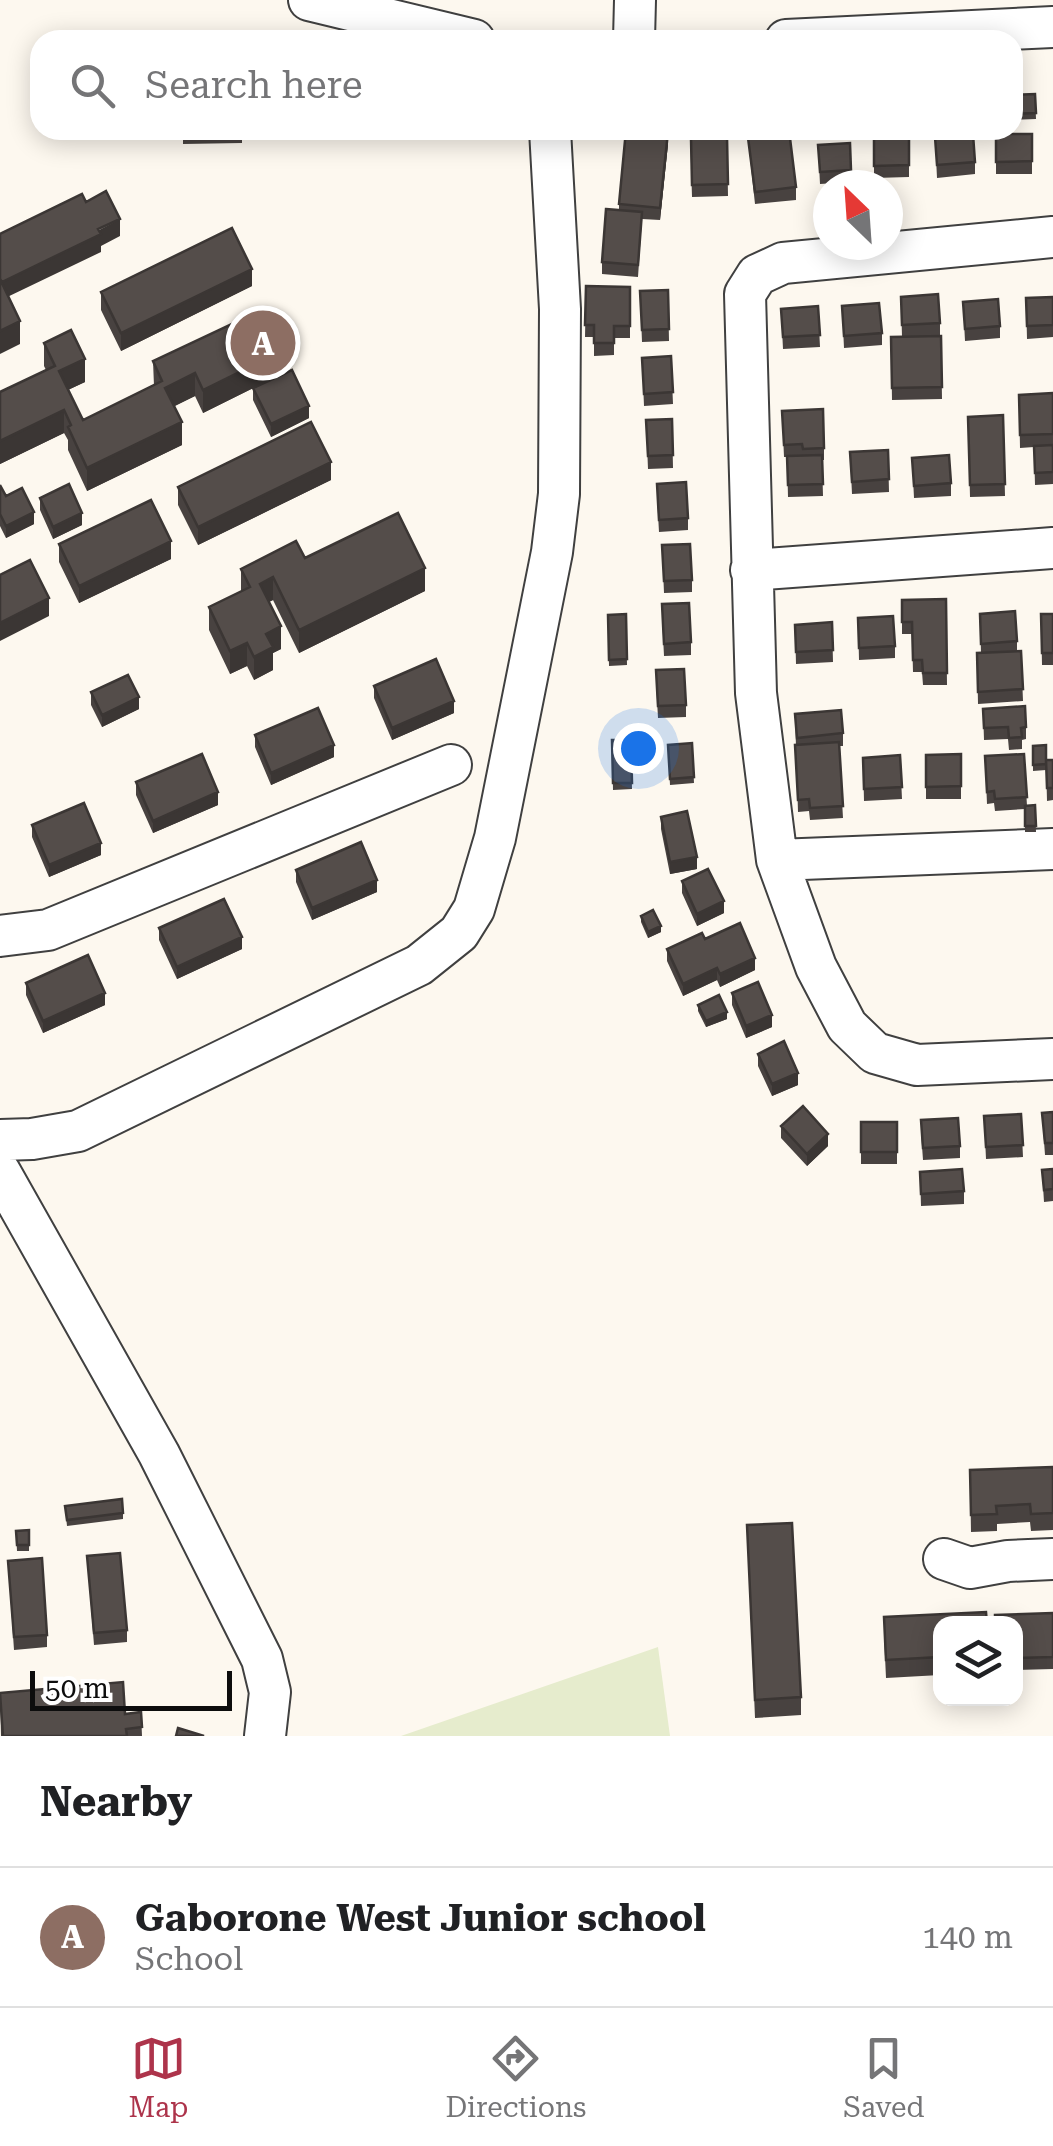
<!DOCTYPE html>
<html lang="en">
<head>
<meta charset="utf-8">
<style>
  :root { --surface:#fff; --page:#f6f6f6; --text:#202124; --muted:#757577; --line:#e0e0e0; --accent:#ad344b }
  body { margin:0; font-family:"Roboto Serif",serif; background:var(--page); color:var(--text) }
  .controls { position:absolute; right:30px; bottom:30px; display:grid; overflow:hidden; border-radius:20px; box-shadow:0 5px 25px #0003 }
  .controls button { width:90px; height:90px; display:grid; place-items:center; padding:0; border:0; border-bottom:2px solid var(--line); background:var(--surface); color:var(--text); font:50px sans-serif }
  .compass { position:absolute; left:813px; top:170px; width:90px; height:90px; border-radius:50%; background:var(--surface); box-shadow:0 5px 25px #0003; rotate:335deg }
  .scale { position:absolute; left:30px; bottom:25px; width:202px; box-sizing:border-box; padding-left:10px; border:5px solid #0d0d0d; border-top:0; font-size:28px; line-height:35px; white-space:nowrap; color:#0d0d0d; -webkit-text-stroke:8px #fff; paint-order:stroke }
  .you { position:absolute; left:638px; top:748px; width:35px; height:35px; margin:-25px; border:8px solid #fff; border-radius:50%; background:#1a73e8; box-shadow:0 0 0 15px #1a73e833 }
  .badge { display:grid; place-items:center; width:65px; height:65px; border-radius:50%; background:var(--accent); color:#fff; font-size:32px; font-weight:700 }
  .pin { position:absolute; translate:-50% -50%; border:5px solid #fff; box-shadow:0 2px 10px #0006 }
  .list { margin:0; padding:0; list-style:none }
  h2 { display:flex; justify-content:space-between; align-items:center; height:130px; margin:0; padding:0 40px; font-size:42px }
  h2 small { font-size:32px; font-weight:400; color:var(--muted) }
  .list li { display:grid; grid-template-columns:65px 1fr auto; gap:30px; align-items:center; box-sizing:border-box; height:140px; padding:0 40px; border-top:2px solid var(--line) }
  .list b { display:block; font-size:38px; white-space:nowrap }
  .list p { margin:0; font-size:32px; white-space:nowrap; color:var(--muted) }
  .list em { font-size:32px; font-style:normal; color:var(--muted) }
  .icon { flex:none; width:55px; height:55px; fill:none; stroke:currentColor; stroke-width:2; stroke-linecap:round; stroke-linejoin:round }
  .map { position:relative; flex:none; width:1053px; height:1736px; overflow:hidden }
  .search { position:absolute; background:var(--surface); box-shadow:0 5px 25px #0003; left:30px; right:30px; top:30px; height:110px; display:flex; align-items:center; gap:25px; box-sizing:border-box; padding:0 35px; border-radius:30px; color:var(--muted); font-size:38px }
  .sheet { height:270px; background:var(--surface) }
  nav { display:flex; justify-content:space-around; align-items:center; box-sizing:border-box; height:140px; border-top:2px solid var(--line); background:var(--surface); font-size:28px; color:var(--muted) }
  nav a { display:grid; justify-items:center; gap:5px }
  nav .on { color:var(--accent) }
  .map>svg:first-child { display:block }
  .pitch { fill:#e6eccd }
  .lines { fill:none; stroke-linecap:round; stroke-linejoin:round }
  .minor-casing { stroke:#404040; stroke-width:44 }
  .minor { stroke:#fff; stroke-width:40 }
  .wall { fill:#484240 }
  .shaded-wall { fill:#3b3634 }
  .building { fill:#544d4a; stroke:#3b3634; stroke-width:2.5 }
</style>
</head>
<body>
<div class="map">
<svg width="1053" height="1736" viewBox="0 0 1053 1736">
  <rect width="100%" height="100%" fill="#fdf8ef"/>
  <path class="pitch" d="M658 1647 670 1736H401Z"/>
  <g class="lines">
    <defs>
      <path id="minor" d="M309 0 474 40
        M634 40 635 0
        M786 40 1053 27
        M1053 237 783 263 757 275 745 294 756 693 777 860 816 967 847 1026 875 1053 917 1065 1053 1059
        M751 570 1053 548
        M777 860 1053 849
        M0 936 48 930 451 765
        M0 1140 32 1139 78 1131 419 965 459 933 474 909 495 838 552 552 559 494 560 309 550 130
        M0 1172 159 1454 262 1659 270 1692 265 1736
        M944 1559 970 1568 1008 1561 1053 1559"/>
    </defs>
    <use href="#minor" class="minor-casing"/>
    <use href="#minor" class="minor"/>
  </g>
  <path class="wall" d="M1035 94 1036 119 1013 120V95Z
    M183 130H252V131H242V143L183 144Z
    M690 130H729V134L700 138 727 137 728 196 692 197Z
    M747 130 796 187V200L755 204Z
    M996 134H1032V174H996Z
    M935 137 975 162V174L937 178Z
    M874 138H909V177L874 178Z
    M850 143 851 182 820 184 818 145Z
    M668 144 660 220 642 219 638 277 602 274V262L619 210V204Z
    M252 286 121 351 101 310V292Z
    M586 286 630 287V338H614V355L594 356V337H585Z
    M668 290 669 341 642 342 640 291Z
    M901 297 940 323V335L941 336 942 399 892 400 891 337H902Z
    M1053 297V337L1027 339 1026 298Z
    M963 302 1000 326V338L965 341Z
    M818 306 820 347 783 349 781 309Z
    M842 306 882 333V345L844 348Z
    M44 343 85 382 68 390 83 420 154 386 153 361 286 372 309 418 271 437 253 400V388L203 413 195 396 174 406 182 445 87 491 68 450V440L64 433 0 464V392L46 370 44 366Z
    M671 356 673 404 644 406 642 358Z
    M1053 393V484L1035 485 1034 447 1020 448 1019 395Z
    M782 411 824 448V460H822L823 496 788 497 787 457H784Z
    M1003 415 1005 496 970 497 968 417Z
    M672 419 673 468 648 469 646 420Z
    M888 450 889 492 852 494 850 452Z
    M912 458 951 483V496L914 498Z
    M331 480 198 545 178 505V487Z
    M0 485 6 496 34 524 6 538 0 526Z
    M657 496 688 518V530L659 532Z
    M40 498 82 525 53 539 40 510Z
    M59 544 171 559 79 603 59 562Z
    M662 545 692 580V592L664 593Z
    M305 558 425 591 299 653 273 600 269 602 281 649 273 653V670L254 680 247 666 230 674 209 630V607L241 592V569Z
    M946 599 947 685H923L922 672H913L912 634H902V600Z
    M626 614 627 665 609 666 608 615Z
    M980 614 1017 641V651H1021L1023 701 978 704 977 653H981Z
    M1041 614H1053V665H1042Z
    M662 616 691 642V655L664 656Z
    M858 618 895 646V658L859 660Z
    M832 622 833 662 796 664 795 625Z
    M656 682 686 705V717L658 718Z
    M374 686 454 713 392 740 374 698Z
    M91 692 139 709 102 727 91 705Z
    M983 709 1026 727V739L1022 740V749L1009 750 1008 739 984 740Z
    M795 714 843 733V746H839L843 818 810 820 809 811 798 812Z
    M255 735 334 757 271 785 255 747Z
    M612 740H631L632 789 613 790Z
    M692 743 694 783 670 785 668 745Z
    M1046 745V770L1033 771V746Z
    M961 754V799H926V755Z
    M1024 754 1027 806 1035 805 1036 832H1025V809L995 811 994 803 987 804 985 756Z
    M900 755 902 799 864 801 863 758Z
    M1046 760H1053V800L1047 801Z
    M136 782 218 805 153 833 136 795Z
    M661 817 697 869 670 874 661 829Z
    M32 825 101 855 49 877 32 837Z
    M296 870 377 892 312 920 296 882Z
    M682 881 724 913 697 926 682 893Z
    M641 916 661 932 648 938 641 922Z
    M159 928 242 949 177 979 159 940Z
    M705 939 755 970 720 987 717 980 683 996 667 961V949Z
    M26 983 105 1005 43 1033 26 995Z
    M732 993 772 1027 746 1038 732 1005Z
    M698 1005 727 1019 706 1027 698 1011Z
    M758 1054 798 1085 772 1096 758 1066Z
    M1053 1112V1155H1045L1042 1113Z
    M1021 1114 1023 1157 986 1159 984 1116Z
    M861 1122H897V1164H861Z
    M781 1126 828 1146 807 1166 781 1138Z
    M921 1132 960 1146V1158L923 1160Z
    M1053 1169V1201L1044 1202 1042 1170Z
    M920 1172 964 1191V1204L921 1206Z
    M1053 1467V1530L1031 1531 1030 1522 997 1524V1531L971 1532 970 1470Z
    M65 1506 123 1513V1519L67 1526Z
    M747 1525 801 1697V1715L755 1718Z
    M29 1530V1551H17L16 1531Z
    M87 1556 127 1630V1642L94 1645Z
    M8 1561 47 1635V1647L14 1650Z
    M1053 1613V1669L1016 1670V1624Z
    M940 1624V1675L886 1678 884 1635Z
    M0 1693 125 1714 141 1712 142 1736H1Z"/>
  <path class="shaded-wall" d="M668 132V144L660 220V208Z
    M120 219V236L101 246V252L1 300V282Z
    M252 269V286L121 351V333Z
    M20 321V344L0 354V331Z
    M286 349V372L203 413V390Z
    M85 359V382L59 394V371Z
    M195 373V396L165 411V388Z
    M309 406V418L271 437V424Z
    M64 410V433L0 464V441Z
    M182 422V445L87 491V468Z
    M331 462V480L198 545V527Z
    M34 512V524L6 538V526Z
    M82 513V525L53 539V527Z
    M171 541V559L79 603V586Z
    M425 568V591L299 653V630Z
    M273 577V600L260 606V584Z
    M49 598V616L0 641V623Z
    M281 626V649L273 653V670L254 680V657L266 634Z
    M247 643V666L230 674V651Z
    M139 697V709L102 727V715Z
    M454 701V713L392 740V728Z
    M334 745V757L271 785V773Z
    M218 792V805L153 833V821Z
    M101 843V855L49 877V865Z
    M697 857V869L670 874V862Z
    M377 880V892L312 920V908Z
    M724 901V913L697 926V914Z
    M661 926V932L648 938V932Z
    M242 937V949L177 979V967Z
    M755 958V970L720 987V974Z
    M717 968V980L683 996V984Z
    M105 993V1005L43 1033V1021Z
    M727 1012V1019L706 1027V1021Z
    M772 1015V1027L746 1038V1026Z
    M798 1073V1085L772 1096V1084Z
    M828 1134V1146L807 1166V1154Z"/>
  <path class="building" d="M1035 94 1036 113 1013 114V95Z
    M183 130H242V131L183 132Z
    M626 130 668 132 660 208 619 204Z
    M747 130H789L796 187 755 192Z
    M973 134 975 162 937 165 935 137Z
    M996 134H1032V161L996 162Z
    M727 137 728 184 692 185 691 138Z
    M874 138H909V165L874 166Z
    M850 143 851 170 820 172 818 145Z
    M106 191 120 219 98 229 101 234 2 282 0 279V234L82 194 86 202Z
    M606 209 642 212 638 265 602 262Z
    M232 228 252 269 121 333 101 292Z
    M0 279 20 321 0 331Z
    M586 286 630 287V326H614V343H594V325H585Z
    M668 290 669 329 642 330 640 291Z
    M938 294 940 323 902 325 901 297Z
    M1053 297V325L1027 326 1026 298Z
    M998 299 1000 326 965 329 963 302Z
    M879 303 882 333 844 336 842 306Z
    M818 306 820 335 783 337 781 309Z
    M266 308 286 349 203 390 195 373 165 388 182 422 87 468 68 427 71 425 64 410 0 441V392L55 366 44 343 71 330 85 359 59 371 83 420 162 381 153 361Z
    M941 336 942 387 892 388 891 337Z
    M671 356 673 392 644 394 642 358Z
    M292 370 309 406 271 424 253 388Z
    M1053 393V434L1020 435 1019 395Z
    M823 409 824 448 803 449 802 444 784 445 782 411Z
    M1003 415 1005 484 970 485 968 417Z
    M672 419 673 455 648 456 646 420Z
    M311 422 331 462 198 527 178 487Z
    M1053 445V472L1035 473 1034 446Z
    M888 450 889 479 852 482 850 452Z
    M822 455 823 484 788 485 787 456Z
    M949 455 951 483 914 486 912 458Z
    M686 482 688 518 659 520 657 484Z
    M69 484 82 513 53 527 40 498Z
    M0 485 6 496 22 488 34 512 6 526 0 514Z
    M151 500 171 541 79 586 59 544Z
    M398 513 425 568 299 630 273 577 260 584 281 626 266 634 273 647 254 657 247 643 230 651 209 607 250 587 241 569 296 541 305 558Z
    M690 544 692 580 664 581 662 545Z
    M30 560 49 598 0 623V575Z
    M946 599 947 673H923L922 660H913L912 622H902V600Z
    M689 603 691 642 664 644 662 604Z
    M1015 611 1017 641 981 644 980 614Z
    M626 614 627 659 609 660 608 615Z
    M1041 614H1053V653H1042Z
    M893 616 895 646 859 648 858 618Z
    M832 622 833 650 796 652 795 625Z
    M1021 651 1023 689 978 692 977 653Z
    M436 659 454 701 392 728 374 686Z
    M684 669 686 705 658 706 656 670Z
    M128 675 139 697 102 715 91 692Z
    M1025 706 1026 727 1021 728 1022 737 1009 738 1008 727 984 728 983 709Z
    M318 708 334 745 271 773 255 735Z
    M841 710 843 733 797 738 795 714Z
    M612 740H631L632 783H613Z
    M839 742 843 806 810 808 809 799 798 800 795 745Z
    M692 743 694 777 670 779 668 745Z
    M1046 745V764L1033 765V746Z
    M202 754 218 792 153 821 136 782Z
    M961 754V786L926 787V755Z
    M1024 754 1027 797 995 799 994 791 987 792 985 756Z
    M900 755 902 787 864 789 863 758Z
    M1046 760H1053V788H1047Z
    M84 803 101 843 49 865 32 825Z
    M1035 805 1036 826H1025V806Z
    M687 811 697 857 670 862 661 817Z
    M361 842 377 880 312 908 296 870Z
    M708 869 724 901 697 914 682 881Z
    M224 899 242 937 177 967 159 928Z
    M653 910 661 926 648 932 641 916Z
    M740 923 755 958 720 974 717 968 683 984 667 949 702 933 705 939Z
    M88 955 105 993 43 1021 26 983Z
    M758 982 772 1015 746 1026 732 993Z
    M719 995 727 1012 706 1021 698 1005Z
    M784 1041 798 1073 772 1084 758 1054Z
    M803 1106 828 1134 807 1154 781 1126Z
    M1053 1112V1143H1045L1042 1113Z
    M1021 1114 1023 1145 986 1147 984 1116Z
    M958 1118 960 1146 923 1148 921 1120Z
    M861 1122H897V1152H861Z
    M962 1169 964 1191 921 1194 920 1172Z
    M1053 1169V1189L1044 1190 1042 1170Z
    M1053 1467V1513L1031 1514 1030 1504 996 1506 997 1514 971 1515 970 1470Z
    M122 1499 123 1513 67 1520 65 1506Z
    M792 1523 801 1697 755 1700 747 1525Z
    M29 1530V1545H17L16 1531Z
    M120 1553 127 1630 94 1633 87 1556Z
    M42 1558 47 1635 14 1637 8 1561Z
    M986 1612 987 1624H940V1657L886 1660 884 1617Z
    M1053 1613V1657L1016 1658V1624H995V1615Z
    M123 1682 125 1714 141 1712 142 1727 126 1729 127 1736H3L0 1693Z
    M178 1728 204 1736H176Z"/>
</svg>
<div class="controls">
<button><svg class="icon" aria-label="layers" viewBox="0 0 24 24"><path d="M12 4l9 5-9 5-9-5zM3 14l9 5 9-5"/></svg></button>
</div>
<svg class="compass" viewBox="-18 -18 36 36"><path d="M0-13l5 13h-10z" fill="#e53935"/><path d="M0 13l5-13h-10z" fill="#757577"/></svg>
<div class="scale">50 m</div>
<div class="you"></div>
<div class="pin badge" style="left:263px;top:343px;background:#8d6e63">A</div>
<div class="search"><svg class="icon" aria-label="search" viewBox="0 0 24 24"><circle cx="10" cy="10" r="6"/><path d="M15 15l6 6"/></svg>Search here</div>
</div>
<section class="sheet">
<h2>Nearby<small></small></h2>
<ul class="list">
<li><span class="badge" style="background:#8d6e63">A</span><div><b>Gaborone West Junior school</b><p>School</p></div><em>140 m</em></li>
</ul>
</section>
<nav>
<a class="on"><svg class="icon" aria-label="map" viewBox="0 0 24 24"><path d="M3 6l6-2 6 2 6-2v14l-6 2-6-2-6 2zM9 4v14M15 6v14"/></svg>Map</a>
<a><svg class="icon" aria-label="directions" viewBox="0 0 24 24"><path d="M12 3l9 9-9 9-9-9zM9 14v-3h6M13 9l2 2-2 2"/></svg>Directions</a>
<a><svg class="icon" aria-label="saved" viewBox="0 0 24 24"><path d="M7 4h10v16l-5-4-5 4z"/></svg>Saved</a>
</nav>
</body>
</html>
